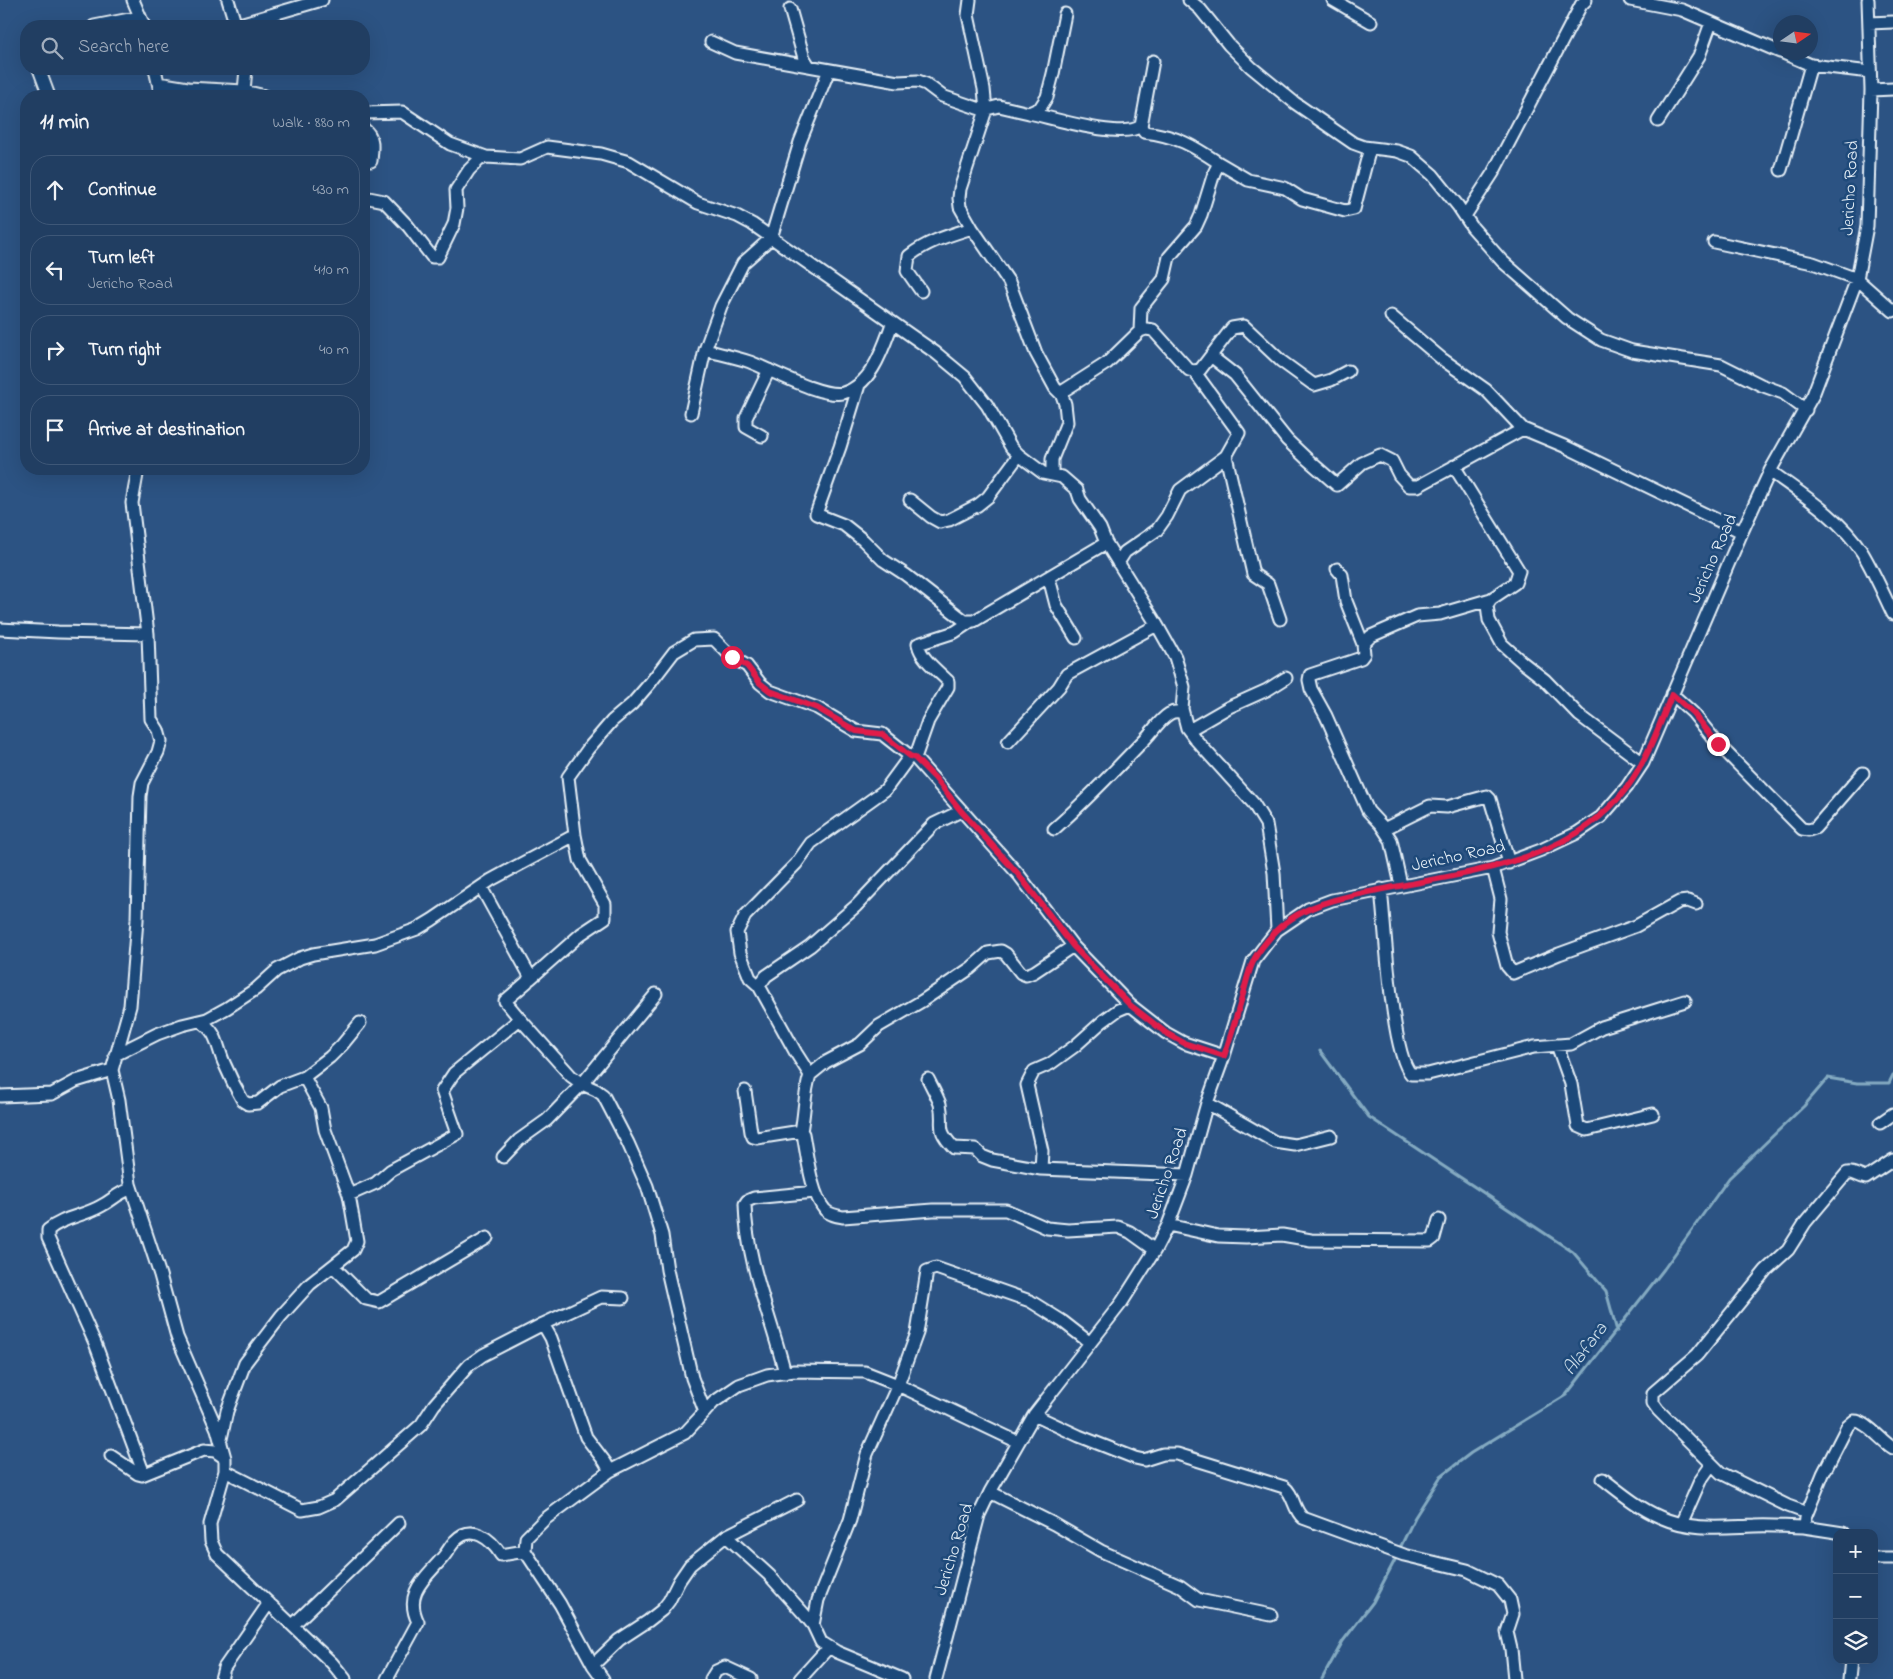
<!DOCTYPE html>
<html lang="en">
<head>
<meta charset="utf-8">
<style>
  :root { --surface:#213e62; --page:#294568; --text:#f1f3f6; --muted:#a2aebe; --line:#3e5777 }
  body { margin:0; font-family:"Indie Flower",sans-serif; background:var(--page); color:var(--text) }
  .controls { position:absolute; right:15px; bottom:15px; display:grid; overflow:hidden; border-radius:10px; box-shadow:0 5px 20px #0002 }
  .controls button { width:45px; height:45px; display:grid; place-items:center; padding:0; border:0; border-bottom:1px solid var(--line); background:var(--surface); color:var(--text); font:25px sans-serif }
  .compass { position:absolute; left:1773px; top:15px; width:45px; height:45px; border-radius:50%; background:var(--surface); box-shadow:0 5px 20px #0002; rotate:77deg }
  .stop { position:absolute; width:15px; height:15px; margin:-11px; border:4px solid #e11d48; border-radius:50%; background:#fff }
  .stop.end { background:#e11d48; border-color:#fff; box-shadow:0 1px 5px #0008 }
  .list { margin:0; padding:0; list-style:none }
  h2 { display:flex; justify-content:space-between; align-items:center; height:65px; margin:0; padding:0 20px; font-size:21px }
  h2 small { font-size:16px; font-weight:400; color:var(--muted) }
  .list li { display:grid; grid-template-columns:32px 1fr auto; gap:15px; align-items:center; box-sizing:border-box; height:70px; margin:0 10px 10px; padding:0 10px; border:1px solid var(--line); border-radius:20px }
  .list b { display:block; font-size:19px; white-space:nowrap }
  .list p { margin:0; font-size:16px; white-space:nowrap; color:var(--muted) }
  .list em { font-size:16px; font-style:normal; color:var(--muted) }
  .icon { flex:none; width:28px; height:28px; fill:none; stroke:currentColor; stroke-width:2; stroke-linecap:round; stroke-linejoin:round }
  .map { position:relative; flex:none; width:1893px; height:1679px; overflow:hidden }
  .search { position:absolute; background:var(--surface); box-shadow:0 5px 20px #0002; left:20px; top:20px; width:350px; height:55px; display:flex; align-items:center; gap:12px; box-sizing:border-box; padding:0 18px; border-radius:20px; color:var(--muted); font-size:19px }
  .panel { position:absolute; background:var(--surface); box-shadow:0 5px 20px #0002; left:20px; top:90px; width:350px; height:385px; border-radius:20px }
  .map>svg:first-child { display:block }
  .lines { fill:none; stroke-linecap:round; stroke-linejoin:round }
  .stream { stroke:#84aac1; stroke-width:3 }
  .minor-casing { stroke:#e8f1f8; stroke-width:15 }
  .minor { stroke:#1f4a7a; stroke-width:11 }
  .route { stroke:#e11d48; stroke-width:6 }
  .labels { text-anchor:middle; stroke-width:5; stroke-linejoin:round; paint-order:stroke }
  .street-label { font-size:18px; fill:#e8f1f8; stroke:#1f4a7a }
  .water-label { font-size:19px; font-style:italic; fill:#cfdfea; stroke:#1f4a7a }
</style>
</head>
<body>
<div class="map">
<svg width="1893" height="1679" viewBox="0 0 1893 1679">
  <rect width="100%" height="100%" fill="#2c5383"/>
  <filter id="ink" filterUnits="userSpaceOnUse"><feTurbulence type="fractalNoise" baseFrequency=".02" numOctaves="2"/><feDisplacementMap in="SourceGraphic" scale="10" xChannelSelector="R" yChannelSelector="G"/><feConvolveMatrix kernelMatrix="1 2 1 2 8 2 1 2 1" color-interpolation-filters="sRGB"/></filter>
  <g filter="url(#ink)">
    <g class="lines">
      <path class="stream" d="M1320 1051 1369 1117 1573 1252 1606 1291 1617 1331
        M1399 1550 1415 1517 1441 1476 1471 1453 1566 1395 1664 1269 1729 1178 1804 1106 1828 1078 1857 1083H1889L1893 1075
        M1322 1679 1343 1641 1373 1602 1397 1556"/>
      <defs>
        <path id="minor" d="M133 0 144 26
          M228 0 236 26
          M970 0 968 15 984 89 986 110 960 189 959 198 960 207 972 228 1009 282 1036 353 1055 388 1062 395 1065 404 1067 422 1052 459V474
          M1189 0 1200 9 1229 45 1251 67 1295 103 1353 143 1364 147 1397 151 1411 156 1433 175 1458 206 1472 227 1502 261 1567 318 1601 340 1632 351 1721 365 1761 385 1783 393 1806 410
          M1333 0 1371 22
          M1630 0 1682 10 1780 52
          M790 9 804 58 809 66
          M1869 23 1893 22
          M236 25 322 0
          M94 26 140 17
          M711 42 735 53 898 82 918 81 926 84 942 96 983 110 999 106 1029 113 1040 108 1047 97 1053 74 1065 14
          M1781 52 1811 65 1870 72
          M39 69 49 96
          M155 69 161 96
          M158 83 188 88 244 91 265 96
          M1871 90 1893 89
          M244 91 246 69
          M364 113 402 112 450 144 486 157
          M1029 113C1053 118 1122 140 1141 126L1153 61
          M1658 121 1699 56 1711 23
          M364 129C375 137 372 149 371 161
          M1219 163 1248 180 1285 188 1302 199 1345 211 1354 209 1370 148
          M1781 170 1811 65
          M364 197 384 201 408 226 432 257H438L454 224 457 208 456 190 469 170 479 160 486 157 520 159 547 147 601 154 629 162 698 203 737 216 752 224 936 353 965 377 987 405 1011 447 1019 455 1043 473 1062 477 1077 490 1080 499 1100 528 1106 543 1157 625 1175 657 1184 687 1182 709 1187 728 1196 740 1253 803 1266 824 1274 873 1277 930
          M1465 216 1493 173 1581 5 1586 0
          M1714 242 1813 263 1857 279 1893 311
          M921 291 907 271 909 256C928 241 950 235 972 228
          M1391 316 1442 359 1486 390 1523 429 1564 446 1742 532
          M1140 331 1141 308 1164 279 1169 257 1196 226 1201 215 1214 173 1219 163C1192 145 1177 136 1144 132L1141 126
          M705 350C720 354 735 357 750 362 771 370 822 398 843 393 872 385 883 348 892 324
          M1212 357 1235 375 1287 440 1307 459 1337 485 1362 463 1380 455 1392 461 1399 475 1409 486H1418L1523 429
          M859 385 840 447 816 514 844 525 863 540 883 560 906 575 965 621H974L1106 543
          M1060 393 1107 363 1140 331 1146 329 1153 330 1189 370 1194 371 1200 370 1232 328 1244 326 1281 361 1314 385 1331 380 1348 371
          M691 413 705 350 721 306 743 263 771 238 800 142 829 70
          M762 436 746 427V418L769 370
          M1226 456 1253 574 1268 584 1280 619
          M1454 466 1519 571 1515 583 1491 599 1487 605 1489 620 1502 644 1522 662 1545 680 1579 715 1643 763
          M138 469 132 503 148 634 151 719 158 730 161 741 158 752 142 783 140 796 137 920 130 1006 112 1070 119 1100 130 1184 160 1275 177 1337 217 1429 225 1458V1471L210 1524 211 1541 217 1554 332 1663 345 1679
          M1770 471C1803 495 1840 518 1862 552 1874 572 1883 593 1893 614
          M910 500 931 517 940 522 949 520 978 505 988 497 1019 455
          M1118 563 1125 552 1157 530 1167 516 1180 490 1226 456 1239 433 1194 371
          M1337 569 1342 575 1346 601 1363 644 1364 654 1361 658 1310 675 1309 680 1311 689 1326 716 1368 811 1381 825 1391 840 1401 885
          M1049 578 1056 605 1076 638
          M0 629 58 632 148 634
          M1363 644 1371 636 1417 616 1440 614 1491 599
          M1672 694 1693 713 1718 744 1802 829 1809 830 1815 828 1863 773
          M1189 730 1229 707 1267 690 1286 678
          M1008 742 1059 687 1067 674 1157 625
          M910 756 885 790 811 843 796 864 745 916 737 932 740 953 750 978 759 986 796 1053 810 1075 826 1062 860 1044 879 1026 922 1001 971 968 988 953 1001 951 1006 954 1021 973 1026 975 1034 972 1073 946
          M915 758 928 721 948 687V681C938 671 921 659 918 644L955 632 970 622
          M1054 829C1085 802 1113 772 1142 742 1151 734 1159 720 1169 714 1174 711 1178 711 1183 713
          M1384 829 1430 806 1447 807 1487 796 1490 799 1509 863
          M1493 868 1501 899 1498 932 1507 966 1513 973 1559 954 1636 926 1679 902 1688 901 1696 904
          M1381 889C1385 923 1391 1054 1411 1074H1428L1534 1047 1571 1044 1602 1027 1685 1001
          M530 979 581 934 605 918V904L580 860 575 835 568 777 588 749 612 721 632 704 651 682 674 652 694 640 714 639 732 657 747 666 760 683 770 691 817 708 856 731 882 734 910 756 915 758 1019 875 1073 946 1130 1005 1166 1033 1184 1043 1224 1056
          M759 986 766 976 810 946 856 906 934 824 961 811
          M520 1019 571 1076 582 1084 596 1090 603 1095 628 1143 647 1186 662 1235 667 1270 692 1378 705 1412
          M200 1021C219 1033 216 1046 225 1065 230 1077 236 1089 243 1101L248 1104 258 1103 280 1086 304 1077 330 1057 342 1045 360 1023
          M1557 1045 1571 1084 1578 1126 1587 1130 1653 1114
          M115 1055 157 1034 182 1025 207 1019 227 1008 256 989 277 970 300 958 313 954 375 944 417 929 432 920 491 880 575 835
          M810 1075C804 1093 805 1112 801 1131L803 1134C807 1155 811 1194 825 1210 830 1215 837 1216 843 1217L933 1210H1006L1047 1228 1068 1230 1118 1227 1130 1232 1155 1250
          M928 1079C932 1087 937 1096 940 1104 945 1127 934 1127 954 1148L975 1149 982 1156 992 1160 1041 1169 1187 1175
          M745 1091 751 1132 753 1137 757 1138 801 1131
          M0 1096 52 1094 76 1081 112 1070
          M1207 1103 1275 1142 1295 1145 1331 1136
          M1880 1123 1893 1114
          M503 1157 519 1140 547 1120 582 1084 656 994
          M1041 1169 1042 1151 1027 1085 1034 1071 1050 1064 1075 1046 1103 1021 1118 1010 1130 1005
          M131 1189C117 1193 113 1200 101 1206 84 1216 63 1217 48 1230V1238L95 1343 144 1474
          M349 1195 376 1183 391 1170 457 1134 442 1091 454 1073 520 1019 505 1001 527 982 530 976 481 887
          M1168 1225 1218 1236 1246 1237 1282 1235 1311 1240 1430 1241 1434 1238 1439 1220
          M333 1266 366 1299 379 1302 487 1238
          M543 1324 551 1338 586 1437 605 1462 610 1471
          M785 1373C771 1317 746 1261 745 1204L747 1201 754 1198 815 1192
          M1034 1415 1079 1436 1135 1458 1144 1460 1163 1454H1177L1284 1487C1294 1494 1293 1510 1303 1518L1404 1555 1467 1570 1498 1585 1510 1600 1513 1614 1507 1632 1511 1649 1514 1679
          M221 1439 227 1411 245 1363 281 1316 310 1284 353 1250 357 1241 349 1195 325 1130 321 1108 304 1077
          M111 1456 138 1474 142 1475 204 1450 215 1451 225 1458
          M225 1471 302 1510 319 1507 335 1500 421 1425 434 1405 469 1365 483 1355 543 1324 601 1297 623 1298
          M1603 1479C1621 1493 1639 1508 1660 1517 1691 1531 1722 1527 1755 1526 1771 1525 1788 1527 1804 1527L1805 1518 1823 1474 1847 1427 1854 1421C1866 1420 1881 1441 1893 1448
          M990 1492 1054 1524 1101 1551 1180 1586 1199 1600 1271 1615
          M797 1500 726 1536 769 1575 805 1615 813 1625 821 1642 837 1652 902 1679
          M1807 1513 1788 1506 1721 1473 1658 1410 1653 1403V1393L1697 1355 1766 1270 1788 1250 1805 1223 1847 1173C1853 1171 1859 1177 1866 1178L1893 1160
          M1681 1524 1700 1481 1712 1464
          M1804 1527 1843 1533
          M1874 1558H1893
          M293 1625 399 1523
          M813 1625 818 1600 850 1520 867 1454 898 1385 917 1333 927 1271 936 1268 1030 1301 1062 1321 1089 1342
          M593 1665 619 1640 648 1621 662 1610 669 1601 679 1581 690 1565 726 1536
          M221 1679 224 1668 269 1603
          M387 1679 418 1622C403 1592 427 1577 444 1556 448 1551 451 1545 455 1541 472 1523 491 1539 501 1555L525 1551
          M603 1679 593 1665 560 1604 525 1551 526 1538 545 1519 610 1471 685 1433 714 1402 739 1385 767 1375 794 1371 865 1372 898 1385 1018 1442
          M711 1679 716 1671 725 1667 751 1679
          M800 1679 829 1647
          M936 1679 979 1515 990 1492 1034 1415 1122 1302 1155 1250 1168 1225 1187 1175 1207 1103 1224 1056 1253 961 1277 930 1308 909 1332 900 1493 868 1541 850 1577 833 1601 817 1627 787 1643 763 1742 532 1770 471 1813 395 1857 279 1867 226 1871 90 1868 0
          M1849 1679 1851 1660"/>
      </defs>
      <use href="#minor" class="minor-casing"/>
      <use href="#minor" class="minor"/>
    </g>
  </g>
  <g class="lines" filter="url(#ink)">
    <path class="route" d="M732 657 747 666 760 683 770 691 817 708 856 731 882 734 910 756 915 758 935 778 961 811 1019 875 1073 946 1130 1005 1166 1033 1184 1043 1224 1056C1231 1036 1237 1015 1243 994 1246 984 1248 972 1253 962 1256 954 1263 946 1268 940 1291 910 1329 900 1364 893 1455 873 1569 868 1628 786 1648 758 1659 726 1672 694L1693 713 1718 744"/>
  </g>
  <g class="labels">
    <g class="street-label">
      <text transform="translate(1849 188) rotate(-87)" y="6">Jericho Road</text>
      <text transform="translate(1712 558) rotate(-66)" y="6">Jericho Road</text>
      <text transform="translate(1458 855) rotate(-12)" y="6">Jericho Road</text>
      <text transform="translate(1166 1173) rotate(-71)" y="6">Jericho Road</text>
      <text transform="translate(953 1549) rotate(-73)" y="6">Jericho Road</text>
    </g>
    <g class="water-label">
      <text transform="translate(1584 1348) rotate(-53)" y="7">Alafara</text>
    </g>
  </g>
</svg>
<div class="controls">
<button>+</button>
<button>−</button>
<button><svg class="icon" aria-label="layers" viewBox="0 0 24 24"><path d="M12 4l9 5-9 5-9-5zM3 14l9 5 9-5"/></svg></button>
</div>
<svg class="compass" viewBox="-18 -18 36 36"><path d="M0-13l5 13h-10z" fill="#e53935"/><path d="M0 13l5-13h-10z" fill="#a2aebe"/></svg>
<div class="stop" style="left:732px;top:657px"></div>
<div class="stop end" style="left:1718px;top:744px"></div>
<div class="search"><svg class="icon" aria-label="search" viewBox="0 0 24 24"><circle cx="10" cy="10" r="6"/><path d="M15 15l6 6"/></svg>Search here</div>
<section class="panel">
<h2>11 min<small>Walk · 880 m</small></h2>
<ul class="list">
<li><svg class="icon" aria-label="ahead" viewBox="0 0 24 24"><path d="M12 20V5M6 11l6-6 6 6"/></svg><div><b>Continue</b></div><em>430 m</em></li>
<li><svg class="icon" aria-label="left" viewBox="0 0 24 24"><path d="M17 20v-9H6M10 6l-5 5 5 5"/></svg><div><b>Turn left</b><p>Jericho Road</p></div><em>410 m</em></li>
<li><svg class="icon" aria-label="right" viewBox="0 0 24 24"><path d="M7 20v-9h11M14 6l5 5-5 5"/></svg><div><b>Turn right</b></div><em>40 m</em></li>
<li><svg class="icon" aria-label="arrive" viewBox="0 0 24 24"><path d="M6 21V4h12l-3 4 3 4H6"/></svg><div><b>Arrive at destination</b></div></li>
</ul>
</section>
</div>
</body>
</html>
